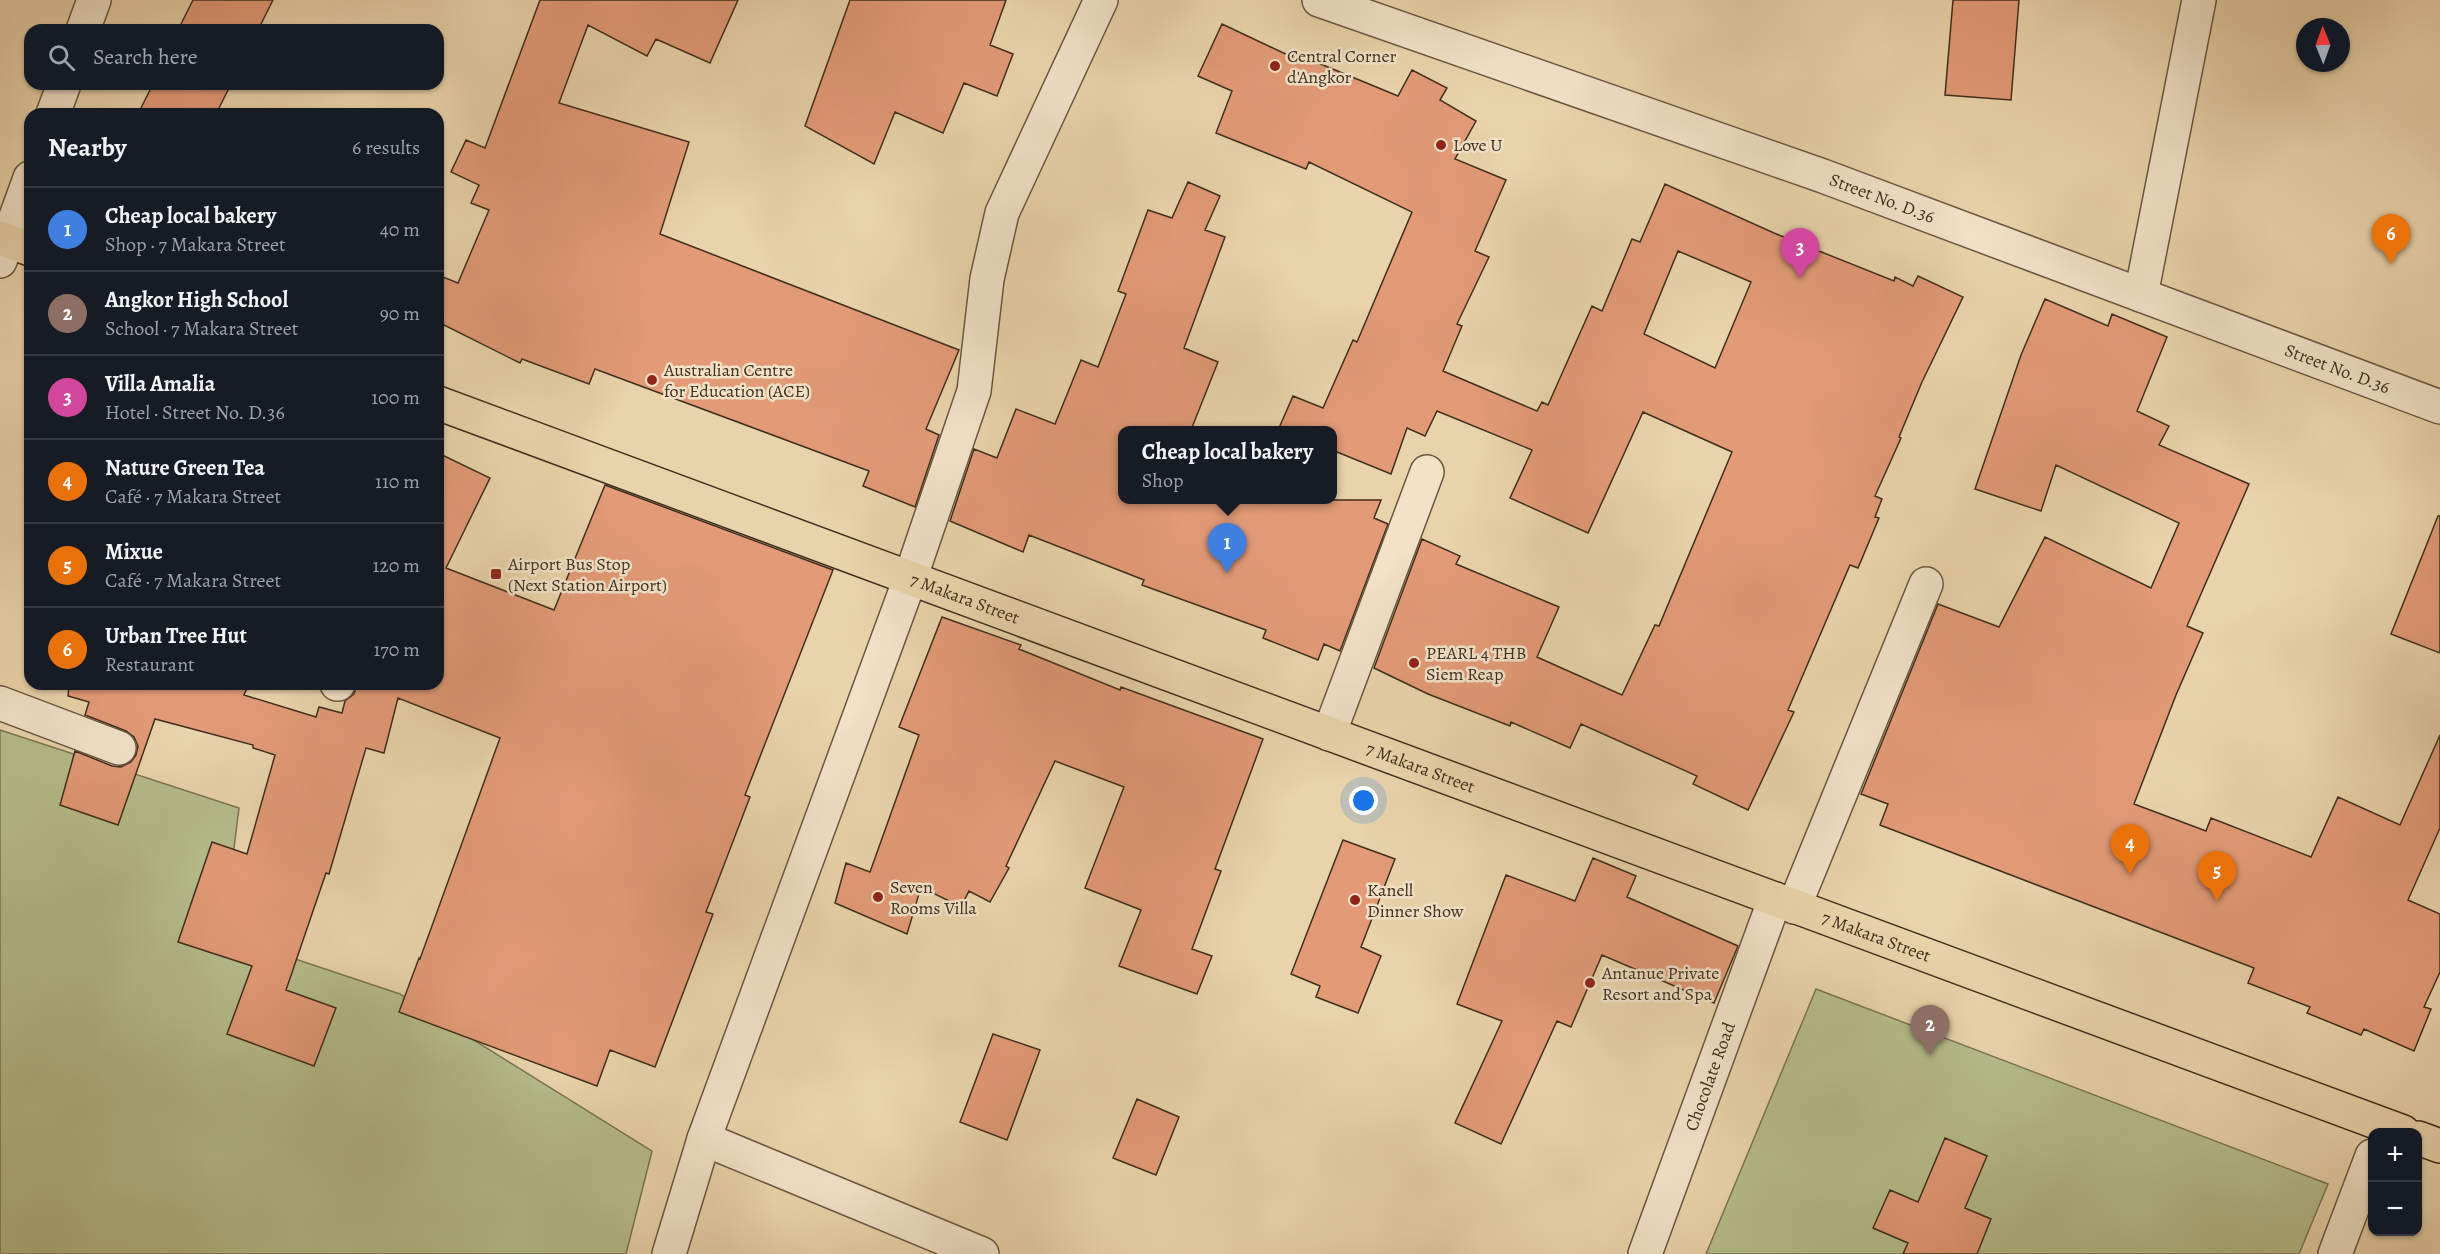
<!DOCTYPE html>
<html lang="en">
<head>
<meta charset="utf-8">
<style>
  :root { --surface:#171b24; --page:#20242c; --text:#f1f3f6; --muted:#9ea1a6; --line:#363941; --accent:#0f766e }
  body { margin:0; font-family:Alegreya,serif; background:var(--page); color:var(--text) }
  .controls { position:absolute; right:18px; bottom:18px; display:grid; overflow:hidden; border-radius:12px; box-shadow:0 2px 4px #0004 }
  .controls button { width:54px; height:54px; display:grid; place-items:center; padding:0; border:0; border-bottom:2px solid var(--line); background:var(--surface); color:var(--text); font:30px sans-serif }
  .compass { position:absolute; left:2296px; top:18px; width:54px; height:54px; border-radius:50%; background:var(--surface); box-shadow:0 2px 4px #0004; rotate:359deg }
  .you { position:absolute; left:1364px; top:801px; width:21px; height:21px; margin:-15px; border:4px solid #fff; border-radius:50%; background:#1a73e8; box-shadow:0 0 0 9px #1a73e833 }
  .badge { display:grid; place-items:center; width:39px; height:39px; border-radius:50%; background:var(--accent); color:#fff; font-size:20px; font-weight:700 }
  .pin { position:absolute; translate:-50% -50px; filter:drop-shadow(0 2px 3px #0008) }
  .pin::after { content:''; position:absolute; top:32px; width:21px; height:18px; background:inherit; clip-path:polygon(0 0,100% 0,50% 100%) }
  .popup { position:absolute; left:1118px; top:426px; width:219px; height:78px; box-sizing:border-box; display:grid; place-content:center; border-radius:12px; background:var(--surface); filter:drop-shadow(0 2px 4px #0005); font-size:20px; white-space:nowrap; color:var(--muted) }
  .popup b { font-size:22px; color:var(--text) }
  .popup::after { content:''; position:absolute; left:50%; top:100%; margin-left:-12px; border:12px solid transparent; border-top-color:var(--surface) }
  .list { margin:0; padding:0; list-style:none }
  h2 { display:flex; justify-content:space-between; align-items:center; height:78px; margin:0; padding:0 24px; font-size:26px }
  h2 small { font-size:20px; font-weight:400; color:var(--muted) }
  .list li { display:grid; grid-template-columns:39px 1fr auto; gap:18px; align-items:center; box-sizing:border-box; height:84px; padding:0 24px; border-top:2px solid var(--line) }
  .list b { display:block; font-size:22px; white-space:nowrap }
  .list p { margin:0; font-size:20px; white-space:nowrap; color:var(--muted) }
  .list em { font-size:20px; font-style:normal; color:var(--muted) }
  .icon { flex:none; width:33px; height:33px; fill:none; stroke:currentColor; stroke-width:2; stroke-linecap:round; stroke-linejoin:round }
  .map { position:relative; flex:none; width:2440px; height:1254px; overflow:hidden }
  .search { position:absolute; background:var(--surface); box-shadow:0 2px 4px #0004; left:24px; top:24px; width:420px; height:66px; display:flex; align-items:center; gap:15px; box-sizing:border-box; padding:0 21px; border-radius:18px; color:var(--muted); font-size:22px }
  .panel { position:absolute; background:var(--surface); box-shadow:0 2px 4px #0004; left:24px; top:108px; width:420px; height:582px; border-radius:18px }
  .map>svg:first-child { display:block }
  .green { fill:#b5bc8a; stroke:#7a7554; stroke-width:1.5 }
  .building { fill:#e29a77; stroke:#402e1d; stroke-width:1.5; fill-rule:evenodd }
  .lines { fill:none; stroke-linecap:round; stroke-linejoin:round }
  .minor-casing { stroke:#6a5740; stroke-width:36 }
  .major-casing { stroke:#402e1d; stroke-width:36 }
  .minor { stroke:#f1e2c8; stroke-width:33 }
  .major { stroke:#e9d3aa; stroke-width:33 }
  .poi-dot { fill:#8f2418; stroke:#f1e2c8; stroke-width:2 }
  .labels { text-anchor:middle; stroke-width:5; stroke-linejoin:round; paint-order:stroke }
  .poi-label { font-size:18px; fill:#402e1d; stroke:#f1e2c8; text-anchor:start }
  .street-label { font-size:18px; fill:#402e1d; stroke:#f1e2c8 }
</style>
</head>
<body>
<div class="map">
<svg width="2440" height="1254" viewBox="0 0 2440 1254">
  <rect width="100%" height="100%" fill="#e9d3aa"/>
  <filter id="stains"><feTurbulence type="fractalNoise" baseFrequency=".00333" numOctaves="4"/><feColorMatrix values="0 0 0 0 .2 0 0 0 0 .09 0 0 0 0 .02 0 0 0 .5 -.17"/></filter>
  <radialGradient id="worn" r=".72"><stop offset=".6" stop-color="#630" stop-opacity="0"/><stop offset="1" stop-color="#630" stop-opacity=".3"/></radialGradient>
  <path class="green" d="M0 730 239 808 223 935 400 994 652 1151 626 1254H0Z
    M1816 989 2328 1184 2299 1254H1706Z"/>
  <path class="building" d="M193 0H273L258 30H178Z
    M540 0H738L710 63 656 39 647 56 588 25 559 103 689 142 660 234 959 350 926 429 939 435 915 507 863 486 869 471 595 369 589 384 522 359 520 363 438 322V275L458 283 489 210 471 203 479 185 451 172 466 140 485 148Z
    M850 0H1006L990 45 1013 54 997 96 964 83 943 133 895 112 874 164 805 126Z
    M1953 0H2019L2011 100 1945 95Z
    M1222 24 1292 57 1294 53 1398 96 1412 70 1447 88 1440 100 1476 121 1455 159 1506 180 1475 251 1489 257 1457 324 1462 326 1443 371 1537 411 1542 402 1548 405 1592 306 1602 311 1632 239 1640 242 1665 184 1774 233 1894 281 1895 277 1913 286 1918 276 1963 297 1922 382 1899 437 1901 438 1875 496 1882 499 1875 517 1879 518 1858 568 1850 565 1788 710 1794 712 1748 810 1693 784 1697 776 1581 724 1570 748 1511 722 1510 726 1428 694 1374 668 1422 539 1460 556 1456 564 1559 607 1537 657 1622 695 1655 625 1659 626 1732 452 1643 412 1588 533 1510 498 1532 450 1437 411 1425 436 1407 428 1391 474 1332 450V430H1285L1279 428 1293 396 1323 408 1353 340 1357 342 1412 212 1309 162 1306 169 1216 133 1232 91 1198 76ZM1678 251 1751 282 1715 368 1644 334Z
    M153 84H231L216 114H138Z
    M1188 182 1220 196 1205 230 1225 237 1184 348 1218 362 1191 430H1122V500H1381L1374 518 1388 524 1340 651 1324 644 1318 660 1263 638 1266 630 1142 585 1144 580 1029 535 1023 552 950 521 974 449 997 458 1016 409 1055 424 1081 360 1098 367 1126 294 1118 291 1148 210 1172 218Z
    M2045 299 2108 326 2112 314 2167 337 2137 411 2169 426 2159 445 2249 484 2187 626 2203 633 2176 695 2134 804 2206 831 2211 818 2311 857 2338 797 2400 825 2440 735V828L2408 900 2440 914V972L2424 1007 2431 1009 2414 1051 2364 1029 2361 1035 2307 1013 2310 1007 2248 983 2254 968 1880 825 1888 804 1861 794 1938 604 1999 627 2045 537 2151 588 2179 523 2056 465 2041 511 1975 489 2021 355Z
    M438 453 490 478 446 568 554 610 605 485 833 570 745 795 750 797 706 912 713 914 655 1067 610 1050 597 1086 399 1012 419 958 420 959 500 738 398 698 384 753 366 748 329 874 326 873 286 990 336 1008 314 1066 227 1034 252 966 178 942 212 842 247 854 275 755 253 748V745L155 719 118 825 60 805 75 751 112 766 121 767 131 762 136 755 138 746 134 737 126 731 85 715 89 702 68 696 69 684H249L244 695 316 717 319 707 342 713 345 701 354 694 357 684H438Z
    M2438 516H2440V653L2391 634Z
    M942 617 1021 645 1019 649 1120 690 1121 687 1263 739 1215 869 1221 871 1192 949 1212 956 1197 994 1119 966 1141 910 1085 888 1124 787 1055 761 1006 866 1009 868 990 902 969 891 961 907 921 887 907 934 835 903 846 863 870 872 919 735 899 727Z
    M1343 840 1395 859 1361 947 1381 956 1358 1013 1316 997 1320 986 1291 974Z
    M1593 858 1636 876 1627 897 1738 946 1714 1003 1602 955 1571 1027 1557 1021 1501 1144 1455 1123 1502 1021 1457 1004 1506 875 1575 901Z
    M993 1034 1040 1050 1007 1140 960 1122Z
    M1137 1099 1179 1117 1156 1175 1113 1158Z
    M1945 1138 1987 1156 1965 1208 1991 1219 1977 1254H1903L1908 1243 1873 1228 1890 1190 1918 1202Z"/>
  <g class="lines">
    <defs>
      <g id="minor">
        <path id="s1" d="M1319 0 1823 176 2440 407"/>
        <path d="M83 30 94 0"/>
        <path d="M53 114 64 84"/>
        <path d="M0 261 30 178"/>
        <path d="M2141 295 2199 0"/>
        <path d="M337 684H338"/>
        <path d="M0 703 119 748"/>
        <path d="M1329 734 1427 472"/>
        <path d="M1794 907 1926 584"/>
        <path d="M704 1139 982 1254"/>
        <path d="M669 1254 704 1139 910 579 974 391 987 279 1002 213 1101 0"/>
        <path id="s2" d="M1645 1254 1775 899"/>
        <path d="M2335 1254 2372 1156"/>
      </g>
      <g id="major">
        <path d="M0 238 30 249"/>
        <path id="s3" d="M438 403 2403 1132"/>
        <path d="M2418 1138 2440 1146"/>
      </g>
    </defs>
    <use href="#minor" class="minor-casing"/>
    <use href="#major" class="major-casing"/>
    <use href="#minor" class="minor"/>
    <use href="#major" class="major"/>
  </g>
  <g class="poi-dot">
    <circle cx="1275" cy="66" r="6"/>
    <circle cx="1441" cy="145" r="6"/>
    <circle cx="652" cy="380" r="6"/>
    <rect x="490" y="568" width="12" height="12" rx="3"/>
    <circle cx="1414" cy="663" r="6"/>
    <circle cx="878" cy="897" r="6"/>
    <circle cx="1355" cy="900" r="6"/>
    <circle cx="1590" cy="983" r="6"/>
  </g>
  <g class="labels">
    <g class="poi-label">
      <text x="1287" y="62">Central Corner<tspan x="1287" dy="21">d'Angkor</tspan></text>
      <text x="1453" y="151">Love U</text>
      <text x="664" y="376">Australian Centre<tspan x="664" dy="21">for Education (ACE)</tspan></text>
      <text x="508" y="570">Airport Bus Stop<tspan x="508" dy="21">(Next Station Airport)</tspan></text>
      <text x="1426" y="659">PEARL 4 THB<tspan x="1426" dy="21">Siem Reap</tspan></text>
      <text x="890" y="893">Seven<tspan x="890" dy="21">Rooms Villa</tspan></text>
      <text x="1367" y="896">Kanell<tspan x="1367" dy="21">Dinner Show</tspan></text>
      <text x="1602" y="979">Antanue Private<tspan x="1602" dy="21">Resort and Spa</tspan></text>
    </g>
    <g class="street-label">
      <text dy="6" stroke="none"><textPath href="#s1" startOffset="597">Street No. D.36</textPath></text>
      <text dy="6" stroke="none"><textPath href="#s1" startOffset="1083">Street No. D.36</textPath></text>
      <text dy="6" stroke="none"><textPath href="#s3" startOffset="562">7 Makara Street</textPath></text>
      <text dy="6" stroke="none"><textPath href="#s3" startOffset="1048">7 Makara Street</textPath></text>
      <text dy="6" stroke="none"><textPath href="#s3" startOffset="1534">7 Makara Street</textPath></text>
      <text dy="6" stroke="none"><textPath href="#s2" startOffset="189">Chocolate Road</textPath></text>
    </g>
  </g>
  <rect width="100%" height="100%" filter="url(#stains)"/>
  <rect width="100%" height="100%" fill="url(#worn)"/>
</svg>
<div class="controls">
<button>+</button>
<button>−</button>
</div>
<svg class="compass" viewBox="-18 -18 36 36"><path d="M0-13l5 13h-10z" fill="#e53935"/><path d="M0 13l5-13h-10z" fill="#9ea1a6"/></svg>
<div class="you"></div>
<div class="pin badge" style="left:1227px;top:573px;background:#3f7fe0">1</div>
<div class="popup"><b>Cheap local bakery</b>Shop</div>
<div class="pin badge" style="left:1930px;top:1055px;background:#8d6e63">2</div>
<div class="pin badge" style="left:1800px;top:278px;background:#d1479c">3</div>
<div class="pin badge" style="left:2130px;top:874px;background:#e8710a">4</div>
<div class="pin badge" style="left:2217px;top:901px;background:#e8710a">5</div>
<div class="pin badge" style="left:2391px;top:264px;background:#e8710a">6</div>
<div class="search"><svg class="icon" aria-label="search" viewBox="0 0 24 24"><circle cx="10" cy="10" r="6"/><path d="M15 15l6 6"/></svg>Search here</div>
<section class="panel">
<h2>Nearby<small>6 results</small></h2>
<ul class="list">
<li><span class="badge" style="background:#3f7fe0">1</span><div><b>Cheap local bakery</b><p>Shop · 7 Makara Street</p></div><em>40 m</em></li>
<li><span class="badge" style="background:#8d6e63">2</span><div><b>Angkor High School</b><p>School · 7 Makara Street</p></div><em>90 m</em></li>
<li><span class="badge" style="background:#d1479c">3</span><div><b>Villa Amalia</b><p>Hotel · Street No. D.36</p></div><em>100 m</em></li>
<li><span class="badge" style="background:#e8710a">4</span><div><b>Nature Green Tea</b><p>Café · 7 Makara Street</p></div><em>110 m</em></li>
<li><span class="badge" style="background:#e8710a">5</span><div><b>Mixue</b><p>Café · 7 Makara Street</p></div><em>120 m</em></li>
<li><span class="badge" style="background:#e8710a">6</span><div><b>Urban Tree Hut</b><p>Restaurant</p></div><em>170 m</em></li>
</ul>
</section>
</div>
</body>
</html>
